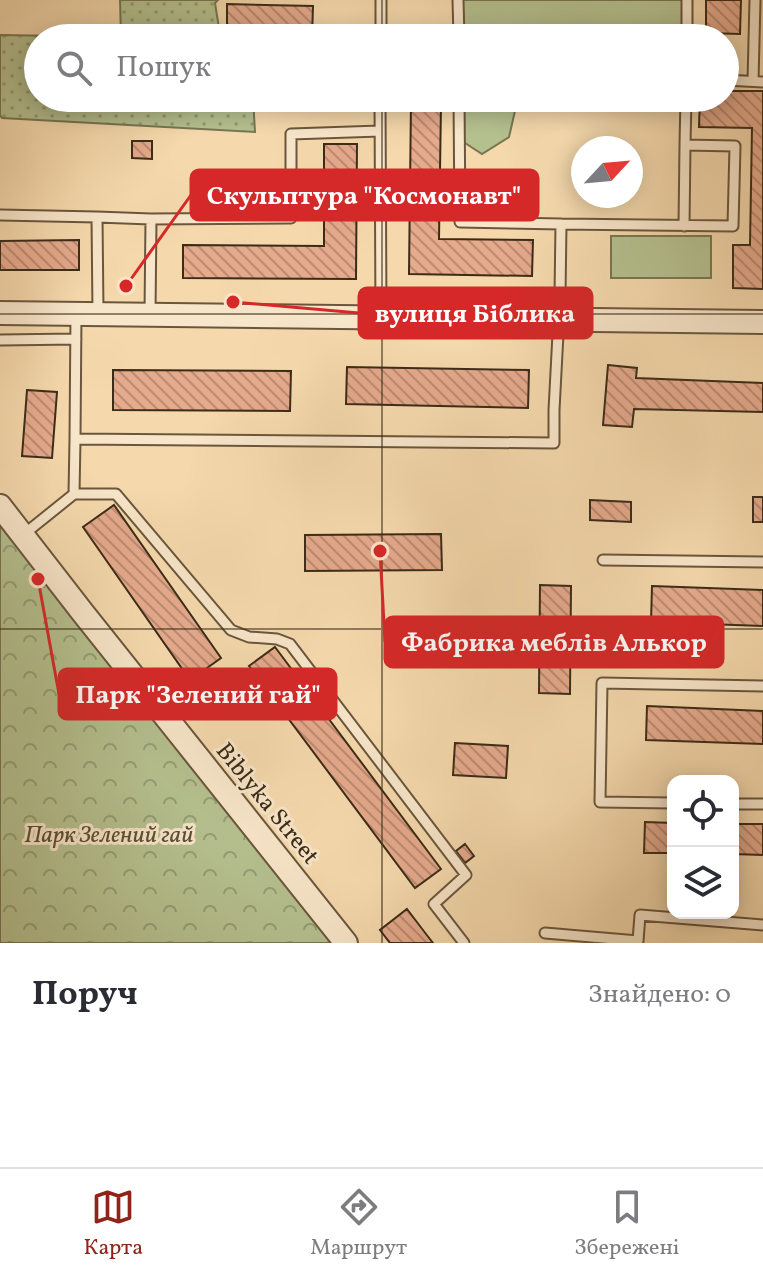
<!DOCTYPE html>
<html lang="uk">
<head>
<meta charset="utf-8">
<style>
  :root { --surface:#fff; --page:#f7f7f7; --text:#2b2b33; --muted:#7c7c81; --line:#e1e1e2; --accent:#8f2418 }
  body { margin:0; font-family:Vollkorn,serif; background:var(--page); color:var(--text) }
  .controls { position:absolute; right:24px; bottom:24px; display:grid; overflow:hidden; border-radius:16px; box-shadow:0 4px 20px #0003 }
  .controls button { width:72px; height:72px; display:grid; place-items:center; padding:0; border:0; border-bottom:2px solid var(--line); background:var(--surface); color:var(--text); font:40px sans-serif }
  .compass { position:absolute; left:571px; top:136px; width:72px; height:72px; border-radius:50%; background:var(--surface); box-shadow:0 4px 20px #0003; rotate:64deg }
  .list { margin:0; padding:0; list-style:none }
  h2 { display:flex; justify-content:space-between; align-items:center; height:104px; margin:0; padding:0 32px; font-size:34px }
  h2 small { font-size:26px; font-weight:400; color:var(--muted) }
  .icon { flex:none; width:44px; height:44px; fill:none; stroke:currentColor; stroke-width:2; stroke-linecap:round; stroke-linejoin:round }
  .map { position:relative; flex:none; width:763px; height:943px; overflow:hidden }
  .search { position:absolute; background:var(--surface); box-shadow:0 4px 20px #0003; left:24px; right:24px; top:24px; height:88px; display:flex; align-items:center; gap:20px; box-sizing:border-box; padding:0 28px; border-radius:44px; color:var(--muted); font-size:30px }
  .sheet { height:224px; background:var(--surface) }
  nav { display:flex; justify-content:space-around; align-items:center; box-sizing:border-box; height:112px; border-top:2px solid var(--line); background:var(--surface); font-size:22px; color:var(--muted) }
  nav a { display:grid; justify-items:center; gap:4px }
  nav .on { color:var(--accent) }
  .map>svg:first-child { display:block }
  .grass { fill:url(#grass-dots); stroke:#787653; stroke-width:2 }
  .park { fill:url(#park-crowns); stroke:#787653; stroke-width:2 }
  .garden { fill:#b5c08f; stroke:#787653; stroke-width:2 }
  .building { fill:url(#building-back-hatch); stroke:#3b2b17; stroke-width:2 }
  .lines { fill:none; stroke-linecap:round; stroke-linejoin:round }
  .service-casing { stroke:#6a563c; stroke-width:13 }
  .tertiary-casing { stroke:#6a563c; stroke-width:26 }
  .service { stroke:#f8e6ca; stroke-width:9 }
  .tertiary { stroke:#f8e6ca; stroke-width:22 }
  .grid { fill:none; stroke:#3b2b17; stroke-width:2; stroke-opacity:0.55 }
  .labels { text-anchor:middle; stroke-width:6; stroke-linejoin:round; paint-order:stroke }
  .street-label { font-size:24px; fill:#3b2b17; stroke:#f8e6ca }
  .park-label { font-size:24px; font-style:italic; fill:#5a5035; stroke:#f8e6ca }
  .leader { fill:none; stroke:#d62828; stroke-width:3 }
  .callout-dot { fill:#d62828; stroke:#f8e6ca; stroke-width:3 }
  .callout { fill:#d62828; stroke:#d62828; stroke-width:3 }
  .callout-label { font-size:26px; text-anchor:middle; font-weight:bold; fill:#fff }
</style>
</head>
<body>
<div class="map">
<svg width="763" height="943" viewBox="0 0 763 943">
  <defs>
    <pattern id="grass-dots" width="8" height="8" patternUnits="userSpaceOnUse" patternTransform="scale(2)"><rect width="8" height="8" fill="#b5c08f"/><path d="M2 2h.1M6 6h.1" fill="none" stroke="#949c74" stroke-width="1.8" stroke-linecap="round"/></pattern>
    <pattern id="park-crowns" width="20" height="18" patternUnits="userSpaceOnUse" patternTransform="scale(2)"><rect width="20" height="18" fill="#b5c08f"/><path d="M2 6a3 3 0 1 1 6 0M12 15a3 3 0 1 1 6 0" fill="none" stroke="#949c74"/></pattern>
    <pattern id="building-back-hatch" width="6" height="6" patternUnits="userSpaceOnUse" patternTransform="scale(2)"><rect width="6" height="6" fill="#e6aa8d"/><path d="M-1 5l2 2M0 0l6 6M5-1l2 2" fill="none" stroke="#bc8b72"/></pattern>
  </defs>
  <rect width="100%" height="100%" fill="#f5d9ad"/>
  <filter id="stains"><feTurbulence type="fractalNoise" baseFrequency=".0025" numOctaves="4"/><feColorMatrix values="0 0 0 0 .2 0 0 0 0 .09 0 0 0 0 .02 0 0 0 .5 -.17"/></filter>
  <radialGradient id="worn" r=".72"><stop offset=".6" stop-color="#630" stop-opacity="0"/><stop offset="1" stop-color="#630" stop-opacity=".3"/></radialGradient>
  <path class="grass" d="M120 0H218L215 3 219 28 197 29 193 38H38V98H253L255 132 2 118 0 115V35L121 37Z"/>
  <path class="park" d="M0 517 332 943H0Z"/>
  <path class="garden" d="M459 0H684L685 38H459Z
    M459 98H579L576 101 517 102 509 137 482 154 459 139Z
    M611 236H711V278H611Z"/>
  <path class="building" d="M706 0H741L740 34 706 33Z
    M227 4 313 6 312 37H227Z
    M725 91H763V289L733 288V245H750L752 128 699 127 700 98H725Z
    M260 98H354V106L260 105Z
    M411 102 441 103 439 239 533 240 532 276 409 274Z
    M132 141H152V159L132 158Z
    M324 144H357L356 279 183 278V245L324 246Z
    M79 240V270H0V241Z
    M608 365 637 368 636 378 763 383V412L634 409 632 427 603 425Z
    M347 367 529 370 528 408 346 404Z
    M113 370 291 371 290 411 113 410Z
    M27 390 57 392 52 458 22 456Z
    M753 497H763V522H753Z
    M590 500 631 502V522L590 520Z
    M114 505 221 658 190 680 83 527Z
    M441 534 442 570 305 571V535Z
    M540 585 571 586 570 694 539 693Z
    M652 586 763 590V626L651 622Z
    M275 647 441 869 415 888 249 666Z
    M647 706 763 711V744L646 740Z
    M455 743 508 746 506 778 453 775Z
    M645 822 673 823V853H644Z
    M733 824H763V855L733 854Z
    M465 844 474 856 465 863 456 851Z
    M407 909 426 934 433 943H390L380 930Z"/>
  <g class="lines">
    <defs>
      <path id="service" d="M458 0 459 38
        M381 38V0
        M687 38V0
        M725 80 763 82
        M753 81 755 0
        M380 98 381 318
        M0 215 97 217
        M561 224 733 226 735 146 685 145 686 98
        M684 226 685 145
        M98 312 97 217 151 219
        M76 314 75 439 554 443V410L560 296 561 224 460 222 459 98
        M150 314 151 219 291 218V134L380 131
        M0 340 76 339
        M74 494H116L231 630 249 637 277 639 290 644 466 875 434 904 464 943
        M23 535 74 494 75 439
        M603 560 763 562
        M673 803 600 802 602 683 763 686
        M733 804H763
        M545 933 638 941 640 915 763 925"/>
      <path id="tertiary" d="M0 313 763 322
        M0 506 83 613 346 943"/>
    </defs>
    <use href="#service" class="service-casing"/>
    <use href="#tertiary" class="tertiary-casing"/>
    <use href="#service" class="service"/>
    <use href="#tertiary" class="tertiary"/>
  </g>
  <path class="grid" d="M382 0V38M382 98V943M0 314H763M0 629H763"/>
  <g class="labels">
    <g class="street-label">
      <text transform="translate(268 803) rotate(51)" y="8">Biblyka Street</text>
    </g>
    <g class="park-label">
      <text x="109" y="842">Парк Зелений гай</text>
    </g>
  </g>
  <path class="leader" d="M126 286L191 195M233 302L359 313M380 551L385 642M38 579L59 694"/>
  <g class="callout-dot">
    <circle cx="126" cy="286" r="8"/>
    <circle cx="233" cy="302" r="8"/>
    <circle cx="380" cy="551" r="8"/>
    <circle cx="38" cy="579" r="8"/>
  </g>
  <g class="callout">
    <rect x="191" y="170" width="347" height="50" rx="8"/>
    <rect x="359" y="288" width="233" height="50" rx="8"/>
    <rect x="385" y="617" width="338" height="50" rx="8"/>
    <rect x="59" y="669" width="277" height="50" rx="8"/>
  </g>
  <g class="callout-label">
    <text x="364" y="204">Скульптура "Космонавт"</text>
    <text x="475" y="322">вулиця Біблика</text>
    <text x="554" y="651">Фабрика меблів Алькор</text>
    <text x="198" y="703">Парк "Зелений гай"</text>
  </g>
  <rect width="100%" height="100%" filter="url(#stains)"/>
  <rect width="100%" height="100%" fill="url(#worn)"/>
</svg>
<div class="controls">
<button><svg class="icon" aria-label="locate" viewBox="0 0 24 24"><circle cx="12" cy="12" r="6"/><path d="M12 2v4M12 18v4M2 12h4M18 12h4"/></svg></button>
<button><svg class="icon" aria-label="layers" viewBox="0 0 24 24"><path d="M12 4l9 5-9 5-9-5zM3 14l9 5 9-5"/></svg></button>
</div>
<svg class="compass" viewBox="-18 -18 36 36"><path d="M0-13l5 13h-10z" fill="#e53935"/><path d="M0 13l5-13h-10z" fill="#7c7c81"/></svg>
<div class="search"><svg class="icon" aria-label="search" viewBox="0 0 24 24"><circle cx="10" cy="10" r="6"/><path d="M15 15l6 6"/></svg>Пошук</div>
</div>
<section class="sheet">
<h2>Поруч<small>Знайдено: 0</small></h2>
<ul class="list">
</ul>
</section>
<nav>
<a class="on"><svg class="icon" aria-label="map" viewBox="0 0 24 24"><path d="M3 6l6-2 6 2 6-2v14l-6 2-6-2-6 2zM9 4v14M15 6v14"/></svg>Карта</a>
<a><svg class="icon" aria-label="directions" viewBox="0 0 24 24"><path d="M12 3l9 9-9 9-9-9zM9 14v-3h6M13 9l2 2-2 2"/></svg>Маршрут</a>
<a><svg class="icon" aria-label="saved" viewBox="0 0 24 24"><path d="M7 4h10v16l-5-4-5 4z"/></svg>Збережені</a>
</nav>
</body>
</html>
